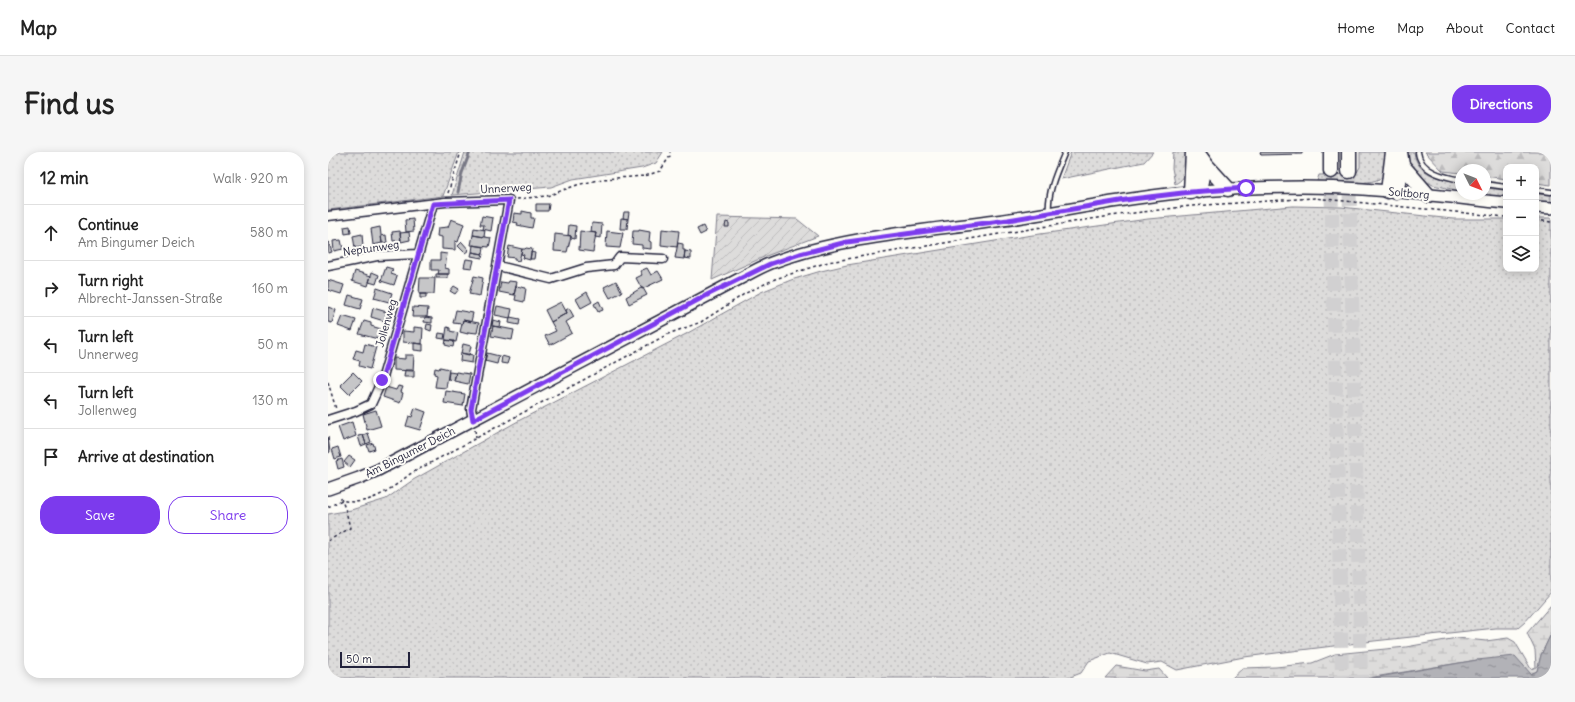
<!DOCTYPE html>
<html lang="en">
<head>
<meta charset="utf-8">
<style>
  :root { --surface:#fff; --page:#f6f6f6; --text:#222; --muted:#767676; --line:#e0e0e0; --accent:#7c3aed }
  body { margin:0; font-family:Delius,sans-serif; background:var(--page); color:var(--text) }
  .controls { position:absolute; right:12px; top:12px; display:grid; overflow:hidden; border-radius:8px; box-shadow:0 2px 10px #0003 }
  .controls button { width:36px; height:36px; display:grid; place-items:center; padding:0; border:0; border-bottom:1px solid var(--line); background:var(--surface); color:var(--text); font:20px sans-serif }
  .compass { position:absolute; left:1127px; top:12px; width:36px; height:36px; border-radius:50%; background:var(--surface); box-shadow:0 2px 10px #0003; rotate:132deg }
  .scale { position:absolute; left:12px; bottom:10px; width:70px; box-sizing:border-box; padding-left:4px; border:2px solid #22223b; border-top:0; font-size:11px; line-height:14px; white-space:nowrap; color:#22223b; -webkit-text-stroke:3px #fdfcf7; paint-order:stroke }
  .stop { position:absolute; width:12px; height:12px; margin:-9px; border:3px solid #7c3aed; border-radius:50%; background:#fff }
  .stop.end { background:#7c3aed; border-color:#fff; box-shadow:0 1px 4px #0008 }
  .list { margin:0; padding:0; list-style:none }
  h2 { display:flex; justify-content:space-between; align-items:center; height:52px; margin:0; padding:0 16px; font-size:17px }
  h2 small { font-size:13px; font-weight:400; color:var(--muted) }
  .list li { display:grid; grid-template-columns:26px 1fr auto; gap:12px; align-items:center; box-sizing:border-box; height:56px; padding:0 16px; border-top:1px solid var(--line) }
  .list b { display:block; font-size:15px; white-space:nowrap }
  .list p { margin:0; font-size:13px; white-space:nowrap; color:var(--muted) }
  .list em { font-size:13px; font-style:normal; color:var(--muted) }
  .actions { display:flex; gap:8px; padding:12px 16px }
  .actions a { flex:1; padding:9px 0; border:1px solid var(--accent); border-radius:16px; text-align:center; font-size:14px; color:var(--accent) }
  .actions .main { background:var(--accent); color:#fff }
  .icon { flex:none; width:22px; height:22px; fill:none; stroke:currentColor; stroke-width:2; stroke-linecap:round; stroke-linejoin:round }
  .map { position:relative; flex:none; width:1223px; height:526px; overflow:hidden; border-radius:16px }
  header { display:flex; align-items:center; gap:24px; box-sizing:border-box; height:56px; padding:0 20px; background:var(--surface); border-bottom:1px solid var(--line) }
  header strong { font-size:19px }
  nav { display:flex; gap:22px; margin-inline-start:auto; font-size:14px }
  .intro { display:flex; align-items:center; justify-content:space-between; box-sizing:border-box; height:96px; padding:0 24px }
  h1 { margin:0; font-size:28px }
  .button { padding:10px 18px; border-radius:16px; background:var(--accent); color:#fff; font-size:14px; font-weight:700 }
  main { display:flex; gap:24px; padding:0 24px }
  aside { flex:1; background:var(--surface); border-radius:16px; box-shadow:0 2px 10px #0003 }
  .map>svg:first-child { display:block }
  .grass { fill:url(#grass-dots); stroke:#807f8b }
  .forest { fill:url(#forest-firs); stroke:#807f8b }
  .wetland { fill:url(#wetland-marsh); stroke:#807f8b }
  .garden { fill:url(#garden-furrows); stroke:#807f8b }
  .water { fill:url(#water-ripples); stroke:#787885 }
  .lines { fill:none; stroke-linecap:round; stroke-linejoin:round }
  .stream { stroke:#787885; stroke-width:3 }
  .building { fill:#c6c6c8; stroke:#22223b }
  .highway-tunnel { stroke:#d1d0d1; stroke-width:14; stroke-dasharray:14 7; stroke-linecap:butt }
  .lane-casing { stroke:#22223b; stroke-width:7 }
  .street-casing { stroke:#22223b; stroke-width:11 }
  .secondary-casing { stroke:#22223b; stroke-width:14 }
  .highway-casing { stroke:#22223b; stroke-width:17 }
  .path { stroke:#22223b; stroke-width:1.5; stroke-dasharray:3 3; stroke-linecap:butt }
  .lane { stroke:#fdfcf7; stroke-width:4 }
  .street { stroke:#fdfcf7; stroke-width:8 }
  .secondary { stroke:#fdfcf7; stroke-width:11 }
  .highway { stroke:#fdfcf7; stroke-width:14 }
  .route { stroke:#7c3aed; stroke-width:5 }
  .labels { text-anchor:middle; stroke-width:4; stroke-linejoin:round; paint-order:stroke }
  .street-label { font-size:11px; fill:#22223b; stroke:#fdfcf7 }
</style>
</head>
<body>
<header>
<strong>Map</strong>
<nav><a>Home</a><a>Map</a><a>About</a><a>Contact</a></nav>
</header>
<div class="intro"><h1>Find us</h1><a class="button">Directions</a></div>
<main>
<aside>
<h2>12 min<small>Walk · 920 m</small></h2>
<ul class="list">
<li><svg class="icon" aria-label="ahead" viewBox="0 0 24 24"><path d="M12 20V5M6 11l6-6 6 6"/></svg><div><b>Continue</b><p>Am Bingumer Deich</p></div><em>580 m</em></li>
<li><svg class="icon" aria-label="right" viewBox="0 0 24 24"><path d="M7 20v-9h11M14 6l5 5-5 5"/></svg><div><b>Turn right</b><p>Albrecht-Janssen-Straße</p></div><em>160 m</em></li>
<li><svg class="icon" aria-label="left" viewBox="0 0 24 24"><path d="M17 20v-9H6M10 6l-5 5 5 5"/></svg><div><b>Turn left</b><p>Unnerweg</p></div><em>50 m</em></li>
<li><svg class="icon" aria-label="left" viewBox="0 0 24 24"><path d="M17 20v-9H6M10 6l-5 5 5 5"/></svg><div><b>Turn left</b><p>Jollenweg</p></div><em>130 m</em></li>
<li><svg class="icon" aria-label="arrive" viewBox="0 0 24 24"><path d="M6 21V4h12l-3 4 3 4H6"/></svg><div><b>Arrive at destination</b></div></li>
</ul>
<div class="actions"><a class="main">Save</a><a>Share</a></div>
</aside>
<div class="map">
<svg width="1223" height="526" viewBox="0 0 1223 526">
  <defs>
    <pattern id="grass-dots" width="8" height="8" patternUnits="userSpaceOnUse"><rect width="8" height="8" fill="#dddcdb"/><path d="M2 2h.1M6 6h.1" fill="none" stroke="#bdbcbd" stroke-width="1.8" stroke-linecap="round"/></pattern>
    <pattern id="forest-firs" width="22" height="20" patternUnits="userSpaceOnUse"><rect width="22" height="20" fill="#dddcdb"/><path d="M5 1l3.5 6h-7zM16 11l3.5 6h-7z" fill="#bdbcbd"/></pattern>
    <pattern id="wetland-marsh" width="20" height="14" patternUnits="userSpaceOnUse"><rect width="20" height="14" fill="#dddcdb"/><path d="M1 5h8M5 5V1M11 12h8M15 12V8" fill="none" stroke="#bdbcbd"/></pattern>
    <pattern id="garden-furrows" width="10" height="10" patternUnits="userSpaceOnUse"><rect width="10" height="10" fill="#dddcdb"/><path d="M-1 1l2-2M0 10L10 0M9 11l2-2" fill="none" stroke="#bdbcbd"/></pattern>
    <pattern id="water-ripples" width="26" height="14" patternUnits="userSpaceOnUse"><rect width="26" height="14" fill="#b2b2b7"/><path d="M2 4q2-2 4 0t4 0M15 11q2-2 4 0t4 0" fill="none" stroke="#909096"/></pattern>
  </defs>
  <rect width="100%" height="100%" fill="#fdfcf7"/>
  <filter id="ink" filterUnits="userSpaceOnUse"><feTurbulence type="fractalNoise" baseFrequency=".025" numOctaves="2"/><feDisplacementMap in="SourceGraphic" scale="8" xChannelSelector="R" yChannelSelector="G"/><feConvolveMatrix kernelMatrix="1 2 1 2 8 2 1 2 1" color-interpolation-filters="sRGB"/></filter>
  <g filter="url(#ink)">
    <path class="grass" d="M0 0H131L115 44 0 58Z
      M137 0H335L328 11 314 16 245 27 223 35 124 43Z
      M743 0H825L816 10 733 27Z
      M845 0H860C859 13 861 25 847 32L844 16Z
      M1032 0H1062C1061 6 1061 13 1059 19 1053 37 1006 30 989 29L991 23 1028 22 1032 15Z
      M1076 0H1086C1089 24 1113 26 1133 31V39L1105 33 1095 28 1081 15Z
      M1157 36 1178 38V47L1150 42H1157Z
      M1208 42 1223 43V51L1208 50Z
      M965 54 1013 55 1125 67H1178V117H1208V66H1223V440L1197 470 1190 476H1168L1046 489 916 505 849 518 834 510 819 512 782 501 761 509 753 521 740 526H719L715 525V526H0V362L23 358 58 347 85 328 192 268 358 182 433 140 463 128 493 119 519 113 698 84 820 67Z"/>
    <path class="forest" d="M1097 0H1223V33L1208 31V15H1178V27L1157 24V18H1133V21L1115 19Z"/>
    <path class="wetland" d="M1223 453V482L1213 503 1209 519 1202 522 1149 508 1040 526H904L915 516 948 515 984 511 1007 502 1078 495 1129 486 1158 489 1180 486 1187 490 1203 517 1208 515 1207 498 1199 481Z
      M788 514 817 519 831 517 839 526H777Z"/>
    <path class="garden" d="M389 65 469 67 490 84 438 104 384 128Z"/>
    <path class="water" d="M1223 482V526H1044L1149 508 1187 504 1203 522 1209 519 1213 503Z"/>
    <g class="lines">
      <path class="stream" d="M130 40 134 21 142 0"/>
    </g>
    <path class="building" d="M932 0H974V2L933 3Z
      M208 52H221L220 59H208Z
      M194 59 203 61V66H206L204 76 189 73 190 71 185 70 186 61 194 62Z
      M296 60H301L300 67 295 66Z
      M154 64 165 66 163 79 155 77 156 73H152Z
      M293 66 300 67 299 77H292Z
      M85 67 86 79 78 80 77 68Z
      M123 67 136 72 130 90 127 89V98L114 97V85L109 84 110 76 120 75Z
      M398 70 401 71V75H397Z
      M264 71 274 72 273 86 267 85 268 81 263 80Z
      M241 73 248 74 247 87 243 86V84L240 83Z
      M22 74 23 81 17 82 16 75Z
      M375 74 378 80 372 83 369 77Z
      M52 75 54 91 45 93 43 77Z
      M146 76 157 78 156 85 145 83Z
      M334 77 351 79 349 95 333 93Z
      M311 78 322 80 321 89 323 90V97L314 96V93L304 92 305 79H311Z
      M72 79 73 88 65 89 64 80Z
      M252 79 268 81 265 100 251 98Z
      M279 79 295 81 292 96 278 95Z
      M81 80 82 88 73 90 72 81Z
      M34 82 35 95 27 96 25 84Z
      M227 82 243 84 239 100 226 99Z
      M58 83 59 91H54L53 84Z
      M145 83 163 86 161 95 143 93Z
      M13 88 15 97 6 99 5 89Z
      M0 89 4 100 0 101Z
      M134 90 141 98 137 101 130 94Z
      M350 91 355 92V98H357L356 107 347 106Z
      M145 93 156 95 155 102 144 100Z
      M181 94 194 97 191 109 187 108V106L179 105Z
      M198 96 204 97 202 108 195 106 196 103 193 102 194 97H197Z
      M357 99 363 100V107L356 106Z
      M144 100 155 102 154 106 143 104Z
      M203 100 207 101 206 107H202Z
      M112 101 119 102 117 116 121 117V122H110L111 118H103V108H112Z
      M138 107 146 108 144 116 136 115Z
      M58 115 65 117 63 122 69 124 66 133 53 129Z
      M319 116 323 123 330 119 335 127 314 137 308 126 314 123 312 119Z
      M27 119 43 124 40 134 24 129Z
      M44 120 51 123 48 132 41 130Z
      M108 122H120V126H108Z
      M146 124 155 126 152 144 141 142Z
      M92 126H107L106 142H91Z
      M0 128 16 133 13 142 0 138Z
      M181 129 189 130 186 143 171 140 173 130 180 131Z
      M288 129 294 140 282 146 276 135Z
      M126 134 131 137 127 142 122 139Z
      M188 134 198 136 196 150 187 148 188 143H186Z
      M49 136 64 141 61 150 46 146Z
      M313 136H315L319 143 301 152 298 145Z
      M259 140 264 150 253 156 248 147Z
      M92 142H98V146H92Z
      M21 143 35 147 32 157 18 153Z
      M271 149 275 158 270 160 266 152Z
      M233 150 239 161 223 170 217 158Z
      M169 154 184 157 182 166 167 163Z
      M0 155 8 158 4 171 0 170Z
      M85 155 100 156 99 165H84Z
      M45 156 59 160 56 169 43 165Z
      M241 156 246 165 238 170 244 181 222 193 217 184 228 179 223 170 239 161 238 158Z
      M128 158 145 161 143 170 135 168 134 172 125 171Z
      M14 164 28 168 24 179 10 174Z
      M97 165 104 166V171L96 170Z
      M182 165 192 167 191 173 181 171Z
      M135 168 151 171 149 181 140 180V182L132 180Z
      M165 168 173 170 172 175 164 174Z
      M36 169 43 171V174L53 177 50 187 31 182Z
      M99 172 104 173 103 179 98 177Z
      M165 174 186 178 184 188 163 184Z
      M86 175 95 176 94 192 75 190V179L86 180Z
      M119 175 122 176V179L130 181 128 190 117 188Z
      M111 181 117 182 116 187 110 186Z
      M118 188 126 189 125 195 117 193Z
      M86 191 95 192V199L86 198Z
      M37 192 48 195 42 217 31 214 32 209 25 207 28 198 35 200Z
      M135 192 143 194 141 203 133 201Z
      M133 201 145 203 144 211 132 209Z
      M159 201 171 204 169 212 157 209Z
      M77 203H86L85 219 66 218V206L77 207Z
      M174 204 181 206 179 212 173 211Z
      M112 215 121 217 118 236 107 235 109 223 106 222 107 216 111 217Z
      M77 218H86V225H76Z
      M25 220 34 229 21 242 12 233Z
      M121 220 128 221 126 228 120 227Z
      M128 220 142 222 140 232 126 229Z
      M70 234 75 235 73 240 75 241 72 251 55 245 58 235 68 238Z
      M118 239 137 242 135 254 116 251Z
      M87 256 98 260 92 278 78 274 81 264 84 265Z
      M48 258 53 274 39 278 35 262Z
      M24 270 28 284 15 289 10 275Z
      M40 281 43 290 38 292 35 283Z
      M35 283 38 292 33 294 30 284Z
      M0 285 2 300 0 301Z
      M45 291 47 297 41 299 39 293Z
      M10 295 13 305 7 307 4 297Z
      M21 304 27 308 22 315 16 310Z
      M14 307 16 315 10 317 8 309Z"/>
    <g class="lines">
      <path class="highway-tunnel" d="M1003 19 1014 526
        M1021 19 1033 526"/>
      <defs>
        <path id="lane" d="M1090 0C1092 20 1117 25 1133 28
          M1157 32 1178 35
          M1208 38 1223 40
          M721 61C719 40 729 19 737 0"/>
        <path id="street" d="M0 64 117 50 181 48 143 257 145 268
          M0 114 49 104 90 102
          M170 114 223 127 258 116 286 113 292 105 335 107
          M0 268 28 259 43 252 54 228 105 52"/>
        <path id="secondary" d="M1208 55 1223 56
          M0 337 31 326 50 318 415 125C424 120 433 115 443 111 511 85 596 79 668 69 736 60 803 44 872 39 926 35 981 33 1035 37 1083 40 1130 46 1178 51"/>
        <path id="highway" d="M1021 0V19
          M871 3 879 14 900 37
          M1074 13 1100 43
          M1003 19V0
          M871 39 874 24 872 6
          M1060 39 1065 0
          M863 40 865 0
          M1068 40 1074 13 1072 0"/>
      </defs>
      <use href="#lane" class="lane-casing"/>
      <use href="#street" class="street-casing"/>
      <use href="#secondary" class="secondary-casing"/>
      <use href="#highway" class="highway-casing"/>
      <path class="path" d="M120 41 133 0
        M189 47 219 44 249 33 274 27 317 24 332 19 342 4V0
        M1208 68 1223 70
        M0 230 8 257
        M147 278 148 286
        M0 355 14 348C39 356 63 337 82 322L340 182 373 170 418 141 447 127 500 110 782 64 863 54 986 46 1178 65
        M0 389 22 376 18 359 12 344"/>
      <use href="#lane" class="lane"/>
      <use href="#street" class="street"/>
      <use href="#secondary" class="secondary"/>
      <use href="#highway" class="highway"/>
    </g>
  </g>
  <g class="lines" filter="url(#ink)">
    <path class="route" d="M54 228 105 52 181 48 143 257 145 268 381 142 442 112 472 102 519 90 680 68 804 47 863 40 918 36"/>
  </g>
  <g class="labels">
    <g class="street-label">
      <text transform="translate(178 36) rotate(-3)" y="4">Unnerweg</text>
      <text transform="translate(1081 41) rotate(5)" y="4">Soltborg</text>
      <text transform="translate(43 96) rotate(-8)" y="4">Neptunweg</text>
      <text transform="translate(58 171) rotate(-74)" y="4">Jollenweg</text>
      <text transform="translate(82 300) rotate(-27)" y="4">Am Bingumer Deich</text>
    </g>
  </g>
</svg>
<div class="controls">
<button>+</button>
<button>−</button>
<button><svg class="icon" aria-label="layers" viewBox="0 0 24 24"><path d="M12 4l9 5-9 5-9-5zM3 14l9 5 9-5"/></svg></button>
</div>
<svg class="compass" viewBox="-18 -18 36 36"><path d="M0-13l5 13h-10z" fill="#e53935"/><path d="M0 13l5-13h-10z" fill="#767676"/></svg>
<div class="scale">50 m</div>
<div class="stop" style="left:918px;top:36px"></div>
<div class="stop end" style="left:54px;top:228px"></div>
</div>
</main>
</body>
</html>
